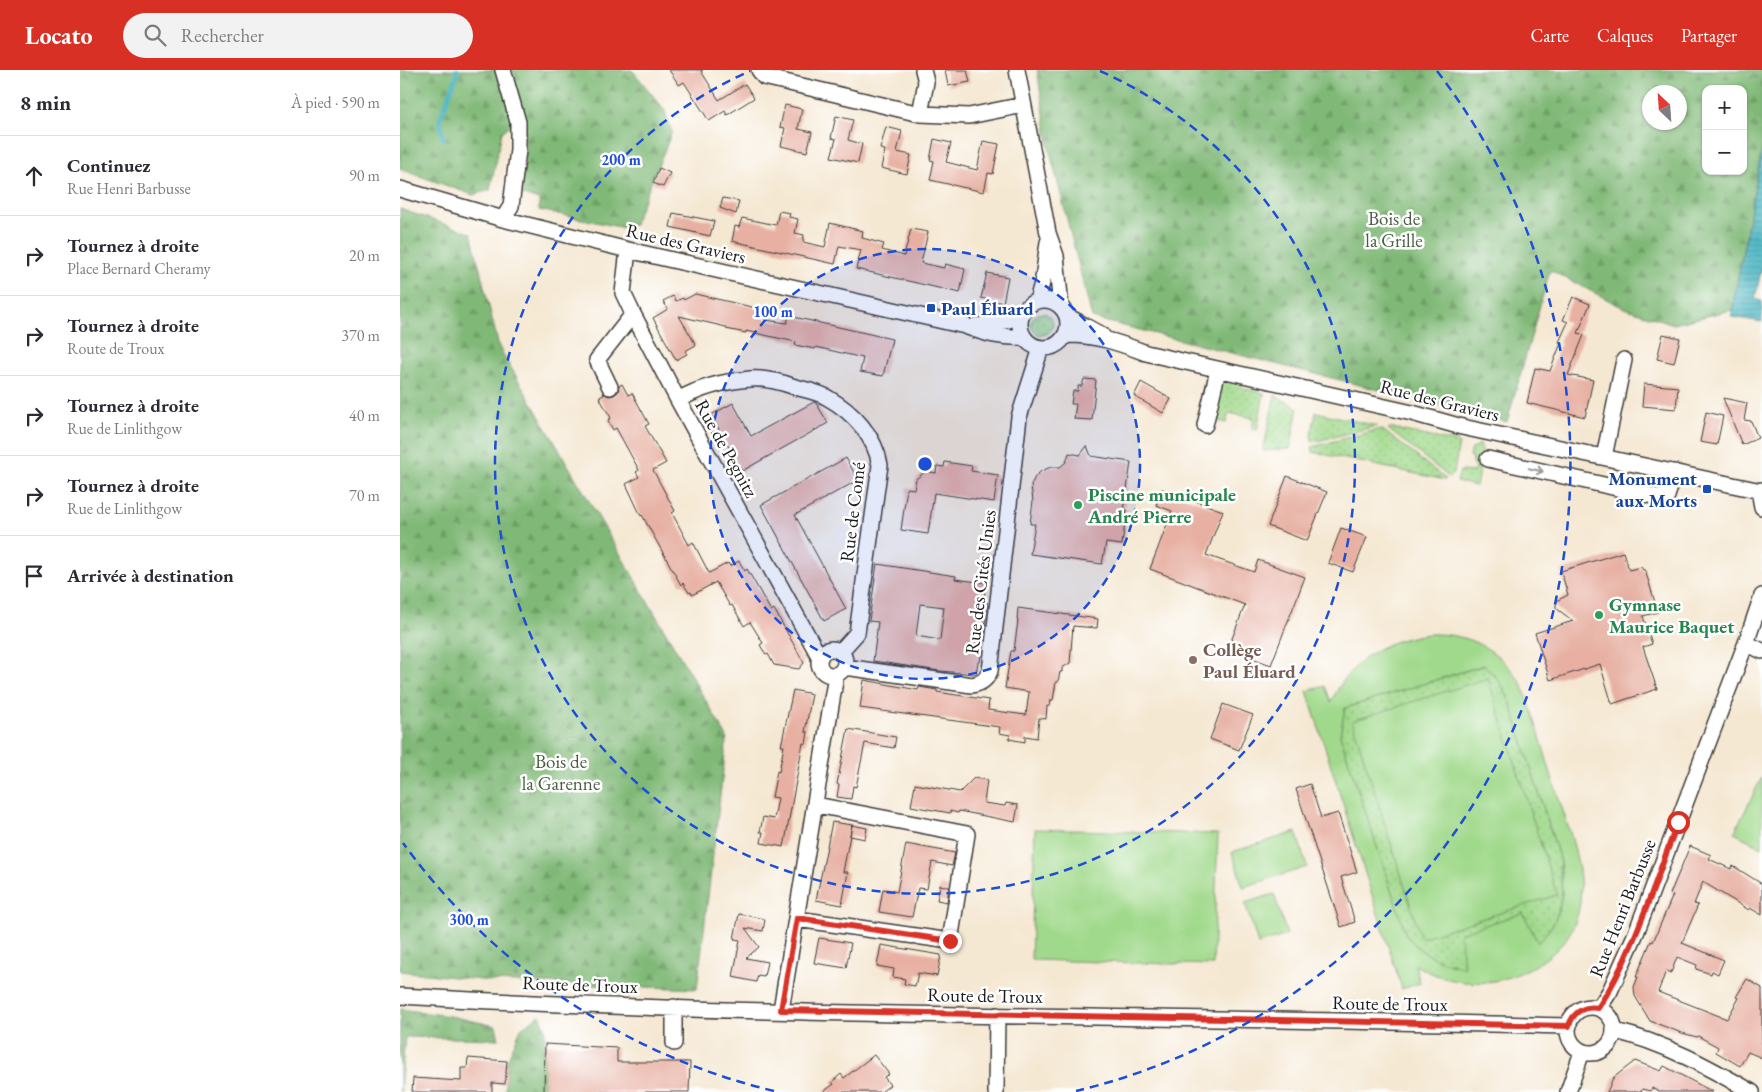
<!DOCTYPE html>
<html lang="fr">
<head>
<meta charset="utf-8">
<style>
  :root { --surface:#fff; --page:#f2f2f3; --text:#2b2b33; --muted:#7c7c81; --line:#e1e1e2; --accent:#d93025 }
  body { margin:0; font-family:"EB Garamond",serif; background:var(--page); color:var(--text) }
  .controls { position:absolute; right:15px; top:15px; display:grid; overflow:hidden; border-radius:10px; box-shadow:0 1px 4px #0004 }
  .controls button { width:45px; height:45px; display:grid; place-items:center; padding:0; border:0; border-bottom:1px solid var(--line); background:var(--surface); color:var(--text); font:25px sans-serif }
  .compass { position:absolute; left:1242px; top:15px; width:45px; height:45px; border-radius:50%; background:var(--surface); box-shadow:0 1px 4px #0004; rotate:335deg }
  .stop { position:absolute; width:15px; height:15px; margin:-11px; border:4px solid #d93025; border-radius:50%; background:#fff }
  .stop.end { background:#d93025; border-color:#fff; box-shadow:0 1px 5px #0008 }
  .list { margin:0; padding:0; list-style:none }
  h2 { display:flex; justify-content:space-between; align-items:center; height:65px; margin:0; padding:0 20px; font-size:21px }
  h2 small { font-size:16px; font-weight:400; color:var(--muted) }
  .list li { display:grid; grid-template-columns:32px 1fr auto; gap:15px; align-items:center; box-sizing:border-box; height:80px; padding:0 20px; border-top:1px solid var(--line) }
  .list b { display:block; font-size:19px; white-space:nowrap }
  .list p { margin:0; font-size:16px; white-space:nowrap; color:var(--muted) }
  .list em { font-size:16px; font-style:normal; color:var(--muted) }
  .icon { flex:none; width:28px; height:28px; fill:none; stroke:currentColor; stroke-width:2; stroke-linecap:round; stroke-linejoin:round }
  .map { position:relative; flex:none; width:1362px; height:1022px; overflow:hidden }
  header { display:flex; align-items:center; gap:30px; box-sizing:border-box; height:70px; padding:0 25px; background:var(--accent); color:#fff }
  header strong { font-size:24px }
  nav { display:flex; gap:28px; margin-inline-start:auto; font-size:18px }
  .search { width:350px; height:45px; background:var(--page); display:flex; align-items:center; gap:12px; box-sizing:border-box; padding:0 18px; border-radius:28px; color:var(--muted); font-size:19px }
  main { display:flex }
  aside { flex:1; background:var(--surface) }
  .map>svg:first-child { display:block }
  .grass { fill:url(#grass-dots); stroke:#5e7a54 }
  .forest { fill:url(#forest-firs); stroke:#4e6a4a; fill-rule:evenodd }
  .green { fill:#a0d98b; stroke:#5e7a54; fill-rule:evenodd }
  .water { fill:url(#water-rules); stroke:#30686e }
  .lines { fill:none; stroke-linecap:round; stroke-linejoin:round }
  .stream { stroke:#45b3c1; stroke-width:4.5 }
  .building { fill:#e7b0a3; fill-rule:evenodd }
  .minor-casing { stroke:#3d3b37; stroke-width:18 }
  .minor { stroke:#fff; stroke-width:15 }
  .oneway { stroke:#999 }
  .route { stroke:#d93025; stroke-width:6 }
  .ring { fill:none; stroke:#1d4ed8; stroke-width:2.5; stroke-dasharray:9 6 }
  .transit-dot { fill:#1a4fb4; stroke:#fff; stroke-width:2 }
  .leisure-dot { fill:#2e9e5b; stroke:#fff; stroke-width:2 }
  .education-dot { fill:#8d6e63; stroke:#fff; stroke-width:2 }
  .labels { text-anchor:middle; stroke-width:5; stroke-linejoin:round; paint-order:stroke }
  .park-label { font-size:19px; fill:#4a5e43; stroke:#fff }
  .street-label { font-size:19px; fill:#1c1c1c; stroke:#fff }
  .transit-label { font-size:19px; font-weight:bold; fill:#164399; stroke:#fff; text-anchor:start }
  .leisure-label { font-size:19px; font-weight:bold; fill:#27864d; stroke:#fff; text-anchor:start }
  .education-label { font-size:19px; font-weight:bold; fill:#785e54; stroke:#fff; text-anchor:start }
  .centre { fill:#1d4ed8; stroke:#fff; stroke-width:2.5 }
  .ring-label { font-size:15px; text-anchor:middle; font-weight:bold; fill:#1d4ed8; stroke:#fff; stroke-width:5; stroke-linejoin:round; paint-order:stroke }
</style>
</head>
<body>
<header>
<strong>Locato</strong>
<div class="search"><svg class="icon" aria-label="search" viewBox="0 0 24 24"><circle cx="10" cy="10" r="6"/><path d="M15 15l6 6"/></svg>Rechercher</div>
<nav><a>Carte</a><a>Calques</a><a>Partager</a></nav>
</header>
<main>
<aside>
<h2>8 min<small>À pied · 590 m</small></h2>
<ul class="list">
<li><svg class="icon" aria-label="ahead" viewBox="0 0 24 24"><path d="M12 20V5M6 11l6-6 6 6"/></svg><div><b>Continuez</b><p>Rue Henri Barbusse</p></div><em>90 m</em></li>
<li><svg class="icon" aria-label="right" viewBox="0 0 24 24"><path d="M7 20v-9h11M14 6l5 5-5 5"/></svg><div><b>Tournez à droite</b><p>Place Bernard Cheramy</p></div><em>20 m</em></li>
<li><svg class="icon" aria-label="right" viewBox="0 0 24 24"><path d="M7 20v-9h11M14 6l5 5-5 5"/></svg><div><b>Tournez à droite</b><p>Route de Troux</p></div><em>370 m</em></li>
<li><svg class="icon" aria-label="right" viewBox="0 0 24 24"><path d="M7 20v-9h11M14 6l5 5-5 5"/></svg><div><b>Tournez à droite</b><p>Rue de Linlithgow</p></div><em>40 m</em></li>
<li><svg class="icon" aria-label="right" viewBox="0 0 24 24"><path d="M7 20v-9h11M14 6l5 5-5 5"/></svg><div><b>Tournez à droite</b><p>Rue de Linlithgow</p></div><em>70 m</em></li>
<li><svg class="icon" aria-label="arrive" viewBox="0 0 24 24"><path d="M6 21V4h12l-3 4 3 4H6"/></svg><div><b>Arrivée à destination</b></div></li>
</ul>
</aside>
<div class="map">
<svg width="1362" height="1022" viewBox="0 0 1362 1022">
  <defs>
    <pattern id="grass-dots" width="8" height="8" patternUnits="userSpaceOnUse" patternTransform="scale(1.25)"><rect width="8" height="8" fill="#a0d98b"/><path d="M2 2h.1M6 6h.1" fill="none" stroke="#89ba77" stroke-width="1.8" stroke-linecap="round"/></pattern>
    <pattern id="forest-firs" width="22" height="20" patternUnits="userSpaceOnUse" patternTransform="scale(1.25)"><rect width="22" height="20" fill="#80b977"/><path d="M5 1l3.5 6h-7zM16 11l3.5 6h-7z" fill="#6e9e66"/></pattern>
    <pattern id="water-rules" width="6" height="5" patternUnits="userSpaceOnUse" patternTransform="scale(1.25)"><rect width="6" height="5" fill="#45b3c1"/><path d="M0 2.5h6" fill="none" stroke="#39919c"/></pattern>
  </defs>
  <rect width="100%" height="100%" fill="#fff"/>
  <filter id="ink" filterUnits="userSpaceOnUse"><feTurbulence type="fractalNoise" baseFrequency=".02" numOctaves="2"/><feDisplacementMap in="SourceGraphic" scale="10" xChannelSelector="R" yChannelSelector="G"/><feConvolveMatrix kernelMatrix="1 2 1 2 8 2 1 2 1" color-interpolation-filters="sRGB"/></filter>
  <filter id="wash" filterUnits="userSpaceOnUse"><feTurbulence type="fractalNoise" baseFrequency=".0096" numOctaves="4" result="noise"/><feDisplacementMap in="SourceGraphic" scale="20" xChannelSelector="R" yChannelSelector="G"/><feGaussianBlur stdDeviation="1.12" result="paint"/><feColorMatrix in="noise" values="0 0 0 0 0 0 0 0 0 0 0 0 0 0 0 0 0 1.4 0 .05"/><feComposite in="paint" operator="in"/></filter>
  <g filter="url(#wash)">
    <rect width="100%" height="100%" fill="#f5e8d3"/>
    <path class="grass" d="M631 254a11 11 0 1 1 22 0a11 11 0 1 1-22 0Z
      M828 310 843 313 842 318 864 323 857 360 852 359 854 348 829 343 826 353 819 351 814 345C816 334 816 315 828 310Z
      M875 325 898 338 890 379 863 381Z
      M916 342 977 356 913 372 911 366Z
      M990 358 1059 373 1054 403 1049 407 988 359Z
      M980 359 984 361 1046 409 1045 410 913 382 912 377Z
      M1080 374 1083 384 1076 416 1057 412 1060 401 1072 402 1076 399 1070 385 1072 379Z
      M1085 595 1099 610 1110 631 1159 787 1162 823 1159 839 1154 853 1138 874 1064 897 1035 889 1013 875 1006 865 940 665 945 638Z"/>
    <path class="forest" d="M0 0H232L264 39 272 62 234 154 229 159 139 140V130L120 124 126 83 124 52 113 53 102 62 90 120 73 125 0 99Z
      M637 0H1362V78L1332 240 1274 254 1224 238 1150 200 1107 352 692 248 650 82ZM1306 19H1343V101H1306ZM1250 22H1280V52H1250Z
      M0 139 71 163 99 277 327 667 297 919 90 911 0 901Z
      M0 939 50 946 96 956 99 969 5 967 0 1022Z
      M140 945 145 957 144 1022H105L107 991 121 958Z"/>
    <path class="green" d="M1029 564C1069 563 1099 579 1121 613 1135 646 1144 682 1155 717 1179 789 1211 863 1120 903 1084 919 1048 914 1015 895L1020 913 1002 919 907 621 925 616 931 632C952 589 982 570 1029 564ZM1084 595 1099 610 1110 631 1159 787 1161 799 1162 823 1159 839 1154 853 1138 873 1123 843 1060 863 1064 897C1040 893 1021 884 1006 865L940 665 945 638Z
      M1088 608 1157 825 1021 868 952 651Z
      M1362 707V777L1334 763Z
      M635 759 818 764 813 895 631 890Z
      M896 762 907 797 843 817 832 782Z
      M874 824 887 865 858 874 845 833Z"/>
    <path class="water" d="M1362 78V197L1355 229 1362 231V252L1331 247Z"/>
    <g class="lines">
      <path class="stream" d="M43 69 40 49 57 5V0"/>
    </g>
    <g id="blocks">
      <path class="building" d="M269 0H303L301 1 319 30 345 14 354 28 327 45 325 41 309 51 284 12 279 15Z
        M545 0H567L570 12 548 16Z
        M385 35 402 39 398 59 412 62 407 82 381 76 385 58 380 57Z
        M436 46 453 50 448 70 462 74 458 93 431 87 436 69 431 68Z
        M486 57 502 61 497 82 511 85 507 104 481 98 485 80 480 79Z
        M534 69 551 73 546 92 577 100 583 71 599 74 593 104 588 103 584 122 530 110 534 91 530 90Z
        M259 98 270 103 263 117 253 113Z
        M323 128 339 131 336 144 320 138Z
        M379 141 390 143 389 147 398 149 395 163 404 165 403 172 425 177 430 153 463 161 462 168 484 174 482 180 504 186 511 159 528 162 521 193 544 198 545 194 565 199 560 223 456 199 461 180 439 176 435 194 332 171 335 156 339 157 342 148 376 155Z
        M273 143 314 151 310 166 270 157Z
        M587 203 608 207 603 233 581 228Z
        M295 224 365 240 363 248H366L365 250 387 253 389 246 492 269 483 306 460 302 463 288 416 277 415 279 395 275 396 272 346 261V263L326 259V257L279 246 296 275 285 281 287 284 276 290 253 248 268 239 263 231 273 226 276 231 283 228 284 230Z
        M1173 227 1190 234 1178 263 1184 265 1168 305 1193 310 1185 347 1127 333 1135 298 1150 301 1161 273 1159 272 1168 252 1163 250Z
        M1263 264 1280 268 1274 293 1257 289Z
        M684 309 696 310 692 350 674 349 676 334H671L673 321H678V316H682Z
        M741 312 771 329 763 343 734 326Z
        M222 314 228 325 232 323 249 354 245 356 266 393 253 400 275 441 272 443 289 475 293 472 309 503 328 493 330 496 339 491 345 501 347 499 371 541 374 539 404 593 399 599 374 595 368 584 366 585 360 575 363 573 350 552 344 556 332 535 330 536 316 512 292 525 291 522 289 523 283 513 281 515 242 445 241 446 226 414 239 407 236 402 239 400 216 358 213 360 208 350 211 348 199 327 204 325 203 323 209 326 214 325 218 322 219 316Z
        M1244 314 1278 317 1276 339 1242 336Z
        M1323 328 1347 333 1344 350 1351 351 1358 368 1342 375Z
        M414 332 416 333 428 353 342 401 311 345 333 333 351 366Z
        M1306 342 1323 346 1317 375 1300 372Z
        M687 376 691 386 731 392 724 440H727L722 475 706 473 702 494 630 484 635 454H630L633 431 631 415 635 407 641 401 651 397H660L666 392 669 383 680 385Z
        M446 388 458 410 395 445 446 539 424 551 361 435Z
        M545 392 572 396 571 401 598 405 594 432 534 423 528 464 501 460 507 418 514 419 516 409 526 401 536 403 537 396 544 397Z
        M887 406 927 422 907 471 868 456Z
        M762 419 823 441 806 485 854 502 858 490 905 507 871 595 828 579 845 535 750 499 772 441 756 435Z
        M941 458 967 467 953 502 928 493Z
        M1223 482 1229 500 1241 497 1243 500H1245L1258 542 1243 546 1252 574 1243 577 1257 619 1212 634 1200 594 1150 610 1135 563 1173 551 1156 538V534L1158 530 1168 525 1161 501Z
        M477 494 556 506 555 509 586 513 584 527 588 534 580 592H578L576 604 540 601 473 591 478 552 469 551ZM520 534 544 537 540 570 516 566Z
        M618 538 698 549 697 558 673 556 670 593 662 598V602H660L658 612H656L653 630H651L650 636H647L646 649 639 648 637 668 625 666V672L609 669 610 665 599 663 600 657 460 638 464 610 518 620 519 617 537 620V622L589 630 588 640 626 645 629 622 605 618 611 581H614L618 550H617Z
        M393 620 412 624 405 662H408L406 674 403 673 384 777 361 773 363 762H360L363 747 374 749 378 728 372 727 377 701 379 702 384 676H381Z
        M823 634 853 645 839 680 810 669Z
        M448 659 496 667 494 678 465 673 456 717 453 716 451 729 437 727 439 715 437 714Z
        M574 708 587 710 584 733 605 736 606 733 618 735 615 752 559 741 558 743 550 741V743L511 736 515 714 560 722Z
        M910 714 921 748 938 743 957 802 941 807 955 852 941 857 896 719Z
        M432 752 452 755 443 802H448L442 835 416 830Z
        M452 755 467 758 465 769 450 766Z
        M506 774 555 783 552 796 532 792 527 819 518 818 512 847 479 842 483 819 497 822Z
        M1290 776 1311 785 1309 789 1331 799 1333 796 1362 814V845L1350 838 1349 840 1303 812 1294 834 1298 835 1282 873 1324 890 1318 904 1312 901 1311 904 1296 899 1297 895 1277 887 1271 903 1266 901 1258 922 1327 949 1339 928 1336 927 1347 909 1362 918V988L1348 982 1340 996 1316 982 1318 977 1298 966 1297 967 1282 963 1250 951 1235 926 1234 917 1238 907H1236L1251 871 1253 872 1273 825 1270 824Z
        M540 815 549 817 547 832 537 830Z
        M339 844 365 849 363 861 345 858 359 877 346 888 367 892 364 906 358 905 356 912 333 907 340 870 334 869Z
        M419 868 451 873 446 898 414 893Z
        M481 875 541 885 537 906 518 903 515 916 504 914 505 909 493 907 494 899 477 896Z
        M145 974 217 978V992H290L289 1022H144Z
        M474 985 489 1004 484 1007 490 1015 481 1022H423L434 1014 432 1012 441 1004 444 1008Z
        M68 988 107 991 105 1014 92 1013V1022H12L13 1008 61 1011V998H67Z
        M1235 991 1261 1001 1264 996 1313 1022H1259L1252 1018 1250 1021 1242 1019 1241 1022H1207L1213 1008Z"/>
    </g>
  </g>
  <g filter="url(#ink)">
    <use href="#blocks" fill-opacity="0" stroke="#3d3b37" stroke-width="1"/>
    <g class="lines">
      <defs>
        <path id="minor" d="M359 0 364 7 520 44 569 46 623 35
          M617 0 648 163 656 186 661 237
          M520 44 526 12 523 0
          M0 119 103 149 228 180 565 256C586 264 601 268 623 267
          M103 149 111 136 118 80V52L103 0
          M228 180 223 223 233 244 278 330 420 588
          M620 254a24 24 0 1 1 48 0a24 24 0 1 1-48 0Z
          M637 231 643 209 648 172
          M667 246 702 265
          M575 256C592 255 606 252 622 245
          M665 265C694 264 720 273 746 283L1012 343 1062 357 1361 421
          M210 317 197 290 233 244
          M278 330C299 318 326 311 350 309 365 308 381 312 395 317 406 320 419 322 428 328 453 342 475 366 480 395L457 563 440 582
          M805 355 818 300
          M1204 387 1224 290
          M1088 389 1266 429 1275 402
          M1362 420 1360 426 1362 437
          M1346 573 1362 581
          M419 592a13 13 0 1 1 26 0a13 13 0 1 1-26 0Z
          M445 597 572 615C582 613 586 610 590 601L619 347 641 278
          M397 849 550 871 567 764 416 735
          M0 926C389 949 779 945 1169 956
          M1168 960a23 23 0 1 1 46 0a23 23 0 1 1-46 0Z
          M1199 938 1210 921 1236 863 1346 573 1362 526
          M381 940 436 605
          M1215 961C1263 972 1308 997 1352 1022
          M274 973V937
          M596 1022 597 945
          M1168 1022 1182 982"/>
      </defs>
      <use href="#minor" class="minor-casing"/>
      <use href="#minor" class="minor"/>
    </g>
    <defs><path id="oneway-shaft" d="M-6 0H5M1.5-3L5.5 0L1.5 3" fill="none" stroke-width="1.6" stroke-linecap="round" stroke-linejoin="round" transform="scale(1.25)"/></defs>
    <use class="oneway" href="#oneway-shaft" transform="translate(1136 400) rotate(13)"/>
  </g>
  <g class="lines" filter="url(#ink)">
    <path class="route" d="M550 871 397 848 381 940 1169 956C1173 942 1184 936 1198 938 1233 886 1255 811 1278 752"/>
  </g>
  <circle cx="525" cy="394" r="215" fill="#1d4ed8" fill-opacity=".12"/>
  <g class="ring">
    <circle cx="525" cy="394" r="215"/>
    <path d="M700 1A430 430 0 1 1 350 1"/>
    <path d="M374 1021A645 645 0 0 1 3 773M1037 1A645 645 0 0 1 676 1021"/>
  </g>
  <g class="transit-dot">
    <rect x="526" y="233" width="10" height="10" rx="2.5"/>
    <rect x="1302" y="414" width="10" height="10" rx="2.5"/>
  </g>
  <g class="leisure-dot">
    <circle cx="678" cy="435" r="5"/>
    <circle cx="1199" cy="545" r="5"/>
  </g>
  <circle class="education-dot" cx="793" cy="590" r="5"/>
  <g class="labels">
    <g class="park-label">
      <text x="994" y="155">Bois de<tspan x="994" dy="22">la Grille</tspan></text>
      <text x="161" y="698">Bois de<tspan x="161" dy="22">la Garenne</tspan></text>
    </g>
    <g class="street-label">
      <text transform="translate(286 173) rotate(13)" y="7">Rue des Graviers</text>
      <text transform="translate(1040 330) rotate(14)" y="7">Rue des Graviers</text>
      <text transform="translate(327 378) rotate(61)" y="7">Rue de Pegnitz</text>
      <text transform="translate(452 442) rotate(-83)" y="7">Rue de Comé</text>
      <text transform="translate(580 512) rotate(-83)" y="7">Rue des Cités Unies</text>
      <text transform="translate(1222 838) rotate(-68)" y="7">Rue Henri Barbusse</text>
      <text transform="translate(180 914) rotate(2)" y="7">Route de Troux</text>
      <text transform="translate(585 925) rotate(1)" y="7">Route de Troux</text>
      <text transform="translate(990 933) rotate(1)" y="7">Route de Troux</text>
    </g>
    <g class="transit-label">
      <text x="541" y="245">Paul Éluard</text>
      <text x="1297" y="415" text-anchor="end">Monument<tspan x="1297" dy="22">aux Morts</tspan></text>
    </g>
    <g class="leisure-label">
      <text x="688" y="431">Piscine municipale<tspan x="688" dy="22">André Pierre</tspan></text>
      <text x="1209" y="541">Gymnase<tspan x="1209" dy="22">Maurice Baquet</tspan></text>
    </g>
    <g class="education-label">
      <text x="803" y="586">Collège<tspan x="803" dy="22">Paul Éluard</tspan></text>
    </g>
  </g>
  <circle cx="525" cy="394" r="8" class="centre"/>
  <g class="ring-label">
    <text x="221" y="95">200 m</text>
    <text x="373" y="247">100 m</text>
    <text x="69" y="855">300 m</text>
  </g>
</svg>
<div class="controls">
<button>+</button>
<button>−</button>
</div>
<svg class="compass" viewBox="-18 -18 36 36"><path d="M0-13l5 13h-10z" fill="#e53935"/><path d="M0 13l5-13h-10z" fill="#7c7c81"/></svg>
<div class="stop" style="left:1278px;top:752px"></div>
<div class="stop end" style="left:550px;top:871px"></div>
</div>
</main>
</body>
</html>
